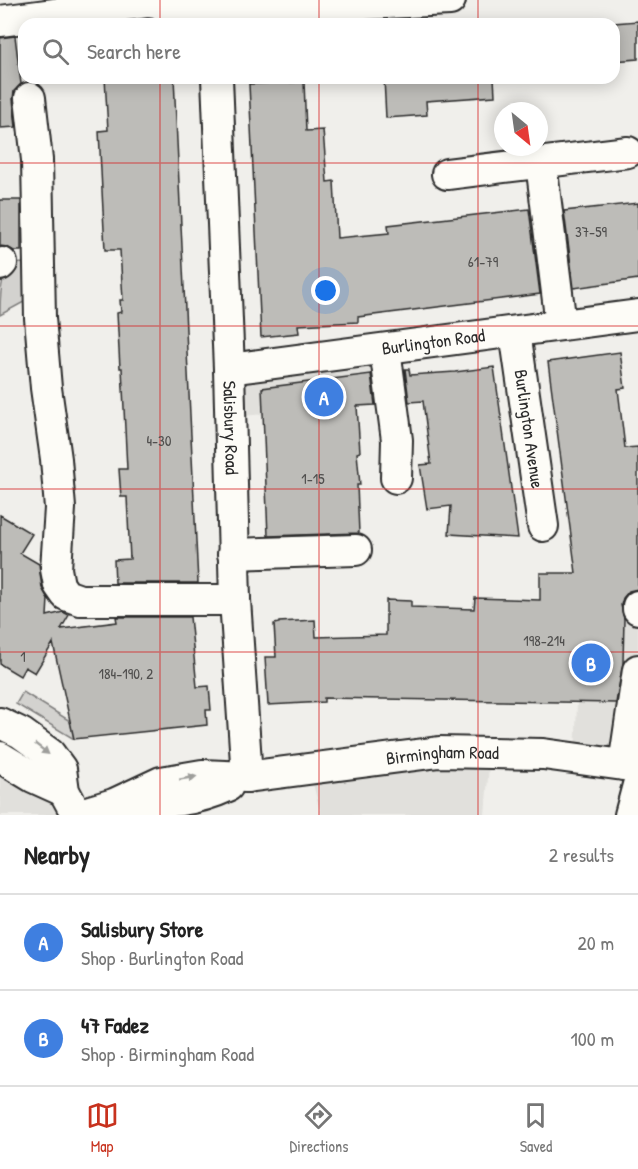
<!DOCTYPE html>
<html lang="en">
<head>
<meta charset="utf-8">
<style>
  :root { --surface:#fff; --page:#f6f6f6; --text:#222; --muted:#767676; --line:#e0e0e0; --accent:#c8321e }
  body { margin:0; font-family:"Patrick Hand",sans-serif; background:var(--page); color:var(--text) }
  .compass { position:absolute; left:494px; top:102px; width:54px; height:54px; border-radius:50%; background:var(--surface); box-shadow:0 3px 15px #0003; rotate:151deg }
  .you { position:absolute; left:326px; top:291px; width:21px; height:21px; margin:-15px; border:4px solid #fff; border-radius:50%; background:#1a73e8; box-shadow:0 0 0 9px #1a73e833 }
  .badge { display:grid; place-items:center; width:39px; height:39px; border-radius:50%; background:var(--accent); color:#fff; font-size:20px; font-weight:700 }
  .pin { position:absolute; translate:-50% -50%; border:3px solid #fff; box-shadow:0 2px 6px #0006 }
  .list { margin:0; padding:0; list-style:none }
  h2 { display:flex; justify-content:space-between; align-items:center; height:78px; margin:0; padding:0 24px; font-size:26px }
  h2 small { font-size:20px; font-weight:400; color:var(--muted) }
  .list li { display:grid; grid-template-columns:39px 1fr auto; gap:18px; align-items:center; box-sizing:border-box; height:96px; padding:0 24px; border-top:2px solid var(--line) }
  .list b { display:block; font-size:22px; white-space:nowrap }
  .list p { margin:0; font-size:20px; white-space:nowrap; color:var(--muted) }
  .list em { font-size:20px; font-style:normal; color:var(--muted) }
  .icon { flex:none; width:33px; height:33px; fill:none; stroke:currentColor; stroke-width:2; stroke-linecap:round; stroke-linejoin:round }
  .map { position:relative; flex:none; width:638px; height:815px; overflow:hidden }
  .search { position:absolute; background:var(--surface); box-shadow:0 3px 15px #0003; left:18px; right:18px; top:18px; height:66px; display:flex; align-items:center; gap:15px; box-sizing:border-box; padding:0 21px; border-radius:18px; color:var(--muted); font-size:22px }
  .sheet { height:270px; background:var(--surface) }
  nav { display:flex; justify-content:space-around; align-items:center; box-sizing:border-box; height:84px; border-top:2px solid var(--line); background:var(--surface); font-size:16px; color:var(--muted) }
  nav a { display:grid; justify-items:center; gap:3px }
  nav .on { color:var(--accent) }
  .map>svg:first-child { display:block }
  .built { fill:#e1e0dc }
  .green { fill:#d3d2cf; stroke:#7f7e7d; stroke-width:1.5 }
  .building { fill:#bdbcb8; stroke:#2b2b2b; stroke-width:1.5 }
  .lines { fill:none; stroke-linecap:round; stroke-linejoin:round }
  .minor-casing { stroke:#2b2b2b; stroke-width:34 }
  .minor { stroke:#fdfcf7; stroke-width:30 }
  .oneway { fill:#9e9e9b }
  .grid { fill:none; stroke:#d62828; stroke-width:1.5; stroke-opacity:0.55 }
  .labels { text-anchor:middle; stroke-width:6; stroke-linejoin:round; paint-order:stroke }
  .number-label { font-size:15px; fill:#504f4e }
  .street-label { font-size:18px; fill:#2b2b2b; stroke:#fdfcf7 }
</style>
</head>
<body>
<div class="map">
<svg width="638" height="815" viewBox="0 0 638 815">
  <rect width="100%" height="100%" fill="#f0efeb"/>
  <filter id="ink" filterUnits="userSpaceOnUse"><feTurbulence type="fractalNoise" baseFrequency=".0167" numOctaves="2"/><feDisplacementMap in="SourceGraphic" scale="12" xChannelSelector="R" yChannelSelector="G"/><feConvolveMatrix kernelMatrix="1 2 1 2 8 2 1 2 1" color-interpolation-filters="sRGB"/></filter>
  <g filter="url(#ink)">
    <path class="built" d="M380 350 387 404 229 417V369Z
      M638 545V707L632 767 575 759 577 702Z
      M0 738 13 745 64 791 77 815H0Z
      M490 753 485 815H321L309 768Z"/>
    <path class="green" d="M32 263 33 297 0 315C0 301 0 271 12 265 18 262 26 263 32 263Z
      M23 692 70 721 74 739 16 704Z"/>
    <path class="building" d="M638 21V59L614 61V23Z
      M15 36 21 84 14 91 13 99 16 127 0 128V38Z
      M105 78H174L198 583H115L114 560 130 559 127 497H121L119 469H127L122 368H120L117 313 121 312 120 300H123L120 250H105L99 131 108 130Z
      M384 78H494L495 96 426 101 427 115 386 118Z
      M304 82 306 131 323 130 327 182 334 181 337 238 389 233 388 225 529 209 540 294 358 317V322L298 325 299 333 261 337 249 84Z
      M0 200H21V251H14L7 247 0 246Z
      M638 203V279L574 288 564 211Z
      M620 352 625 388 618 389 625 448 638 447V589L629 591 623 598 621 605 624 619 623 663 616 703 324 698V702L268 705 265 657H276L274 624 279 623V622L315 620 316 637 386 635V600L411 601V607L474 609 475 598 540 600V573H576L548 362Z
      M494 367 518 538 449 534 451 506 427 509 420 465 431 464 423 401 409 402 405 369H409L410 375 455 372Z
      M371 374 375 405 357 406 360 452 357 453 360 485H357L359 533 268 536 262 388Z
      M0 515 32 534 20 553 39 564 42 588 48 599 47 616 63 612 69 615 61 629 117 622 116 617H190L197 687 209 686 211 710H206L207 725 74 739 53 643 35 673 25 667 20 676 0 664Z"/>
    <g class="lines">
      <defs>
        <g id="minor">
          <path d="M0 21 147 2 214 11 450 0"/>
          <path id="s1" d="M217 78 229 369 235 600 247 777"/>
          <path d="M30 98 37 160 40 318 46 388 56 459 60 508 56 569 59 585 66 595 80 600H235"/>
          <path d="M541 163 561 325"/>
          <path d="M447 174 628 152"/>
          <path d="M0 265 2 263"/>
          <path id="s2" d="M515 332 543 526"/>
          <path d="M385 349 397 440 396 478"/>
          <path id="s3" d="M229 369 638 315"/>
          <path d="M233 554 356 550"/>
          <path d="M638 606V609"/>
          <path d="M0 723 21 733 50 754 61 769 64 791 77 815"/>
          <path d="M0 757 33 777 64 791"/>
          <path d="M624 765 638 670"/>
          <path d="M126 803C164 803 194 802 228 786"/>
          <path id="s4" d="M77 815 114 804 161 782 202 775 247 777 439 752 543 754 638 767"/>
          <path d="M630 815 638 785"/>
        </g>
      </defs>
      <use href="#minor" class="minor-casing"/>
      <use href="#minor" class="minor"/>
    </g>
    <defs><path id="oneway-solid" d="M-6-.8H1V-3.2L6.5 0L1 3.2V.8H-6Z" transform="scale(1.5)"/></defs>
    <g class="oneway">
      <use href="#oneway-solid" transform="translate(42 749) rotate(38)"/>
      <use href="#oneway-solid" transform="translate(188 778) rotate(-10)"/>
    </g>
  </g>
  <path class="grid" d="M160 0V24M319 0V24M478 0V24M160 78V815M319 78V815M478 78V815M0 163H638M0 326H638M0 489H638M0 652H638"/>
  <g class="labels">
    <g class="number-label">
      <text x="591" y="237">37-59</text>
      <text x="483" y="267">61-79</text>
      <text x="159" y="446">4-30</text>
      <text x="313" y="484">1-15</text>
      <text x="544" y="646">198-214</text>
      <text x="23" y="662">1</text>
      <text x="126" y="679">184-190, 2</text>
    </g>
    <g class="street-label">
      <text dy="6" stroke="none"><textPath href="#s3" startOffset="206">Burlington Road</textPath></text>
      <text dy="6" stroke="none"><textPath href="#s1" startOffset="350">Salisbury Road</textPath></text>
      <text dy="6" stroke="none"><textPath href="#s2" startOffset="98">Burlington Avenue</textPath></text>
      <text dy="6" stroke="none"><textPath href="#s4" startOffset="374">Birmingham Road</textPath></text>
    </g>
  </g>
</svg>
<svg class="compass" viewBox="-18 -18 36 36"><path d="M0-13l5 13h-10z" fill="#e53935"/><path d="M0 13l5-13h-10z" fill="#767676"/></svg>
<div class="you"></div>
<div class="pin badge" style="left:324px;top:397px;background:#3f7fe0">A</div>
<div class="pin badge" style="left:591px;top:663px;background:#3f7fe0">B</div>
<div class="search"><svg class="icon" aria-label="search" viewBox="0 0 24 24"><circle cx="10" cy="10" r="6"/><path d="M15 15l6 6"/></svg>Search here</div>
</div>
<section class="sheet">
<h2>Nearby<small>2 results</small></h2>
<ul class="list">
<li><span class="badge" style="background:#3f7fe0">A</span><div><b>Salisbury Store</b><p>Shop · Burlington Road</p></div><em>20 m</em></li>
<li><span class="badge" style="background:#3f7fe0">B</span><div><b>47 Fadez</b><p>Shop · Birmingham Road</p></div><em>100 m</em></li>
</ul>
</section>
<nav>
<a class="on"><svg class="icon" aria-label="map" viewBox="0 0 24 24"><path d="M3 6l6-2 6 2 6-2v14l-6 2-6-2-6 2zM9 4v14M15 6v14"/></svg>Map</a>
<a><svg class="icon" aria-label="directions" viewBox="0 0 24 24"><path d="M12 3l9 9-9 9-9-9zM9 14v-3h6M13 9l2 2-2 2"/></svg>Directions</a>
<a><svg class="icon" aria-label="saved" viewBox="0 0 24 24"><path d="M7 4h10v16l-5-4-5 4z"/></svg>Saved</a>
</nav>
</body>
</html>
